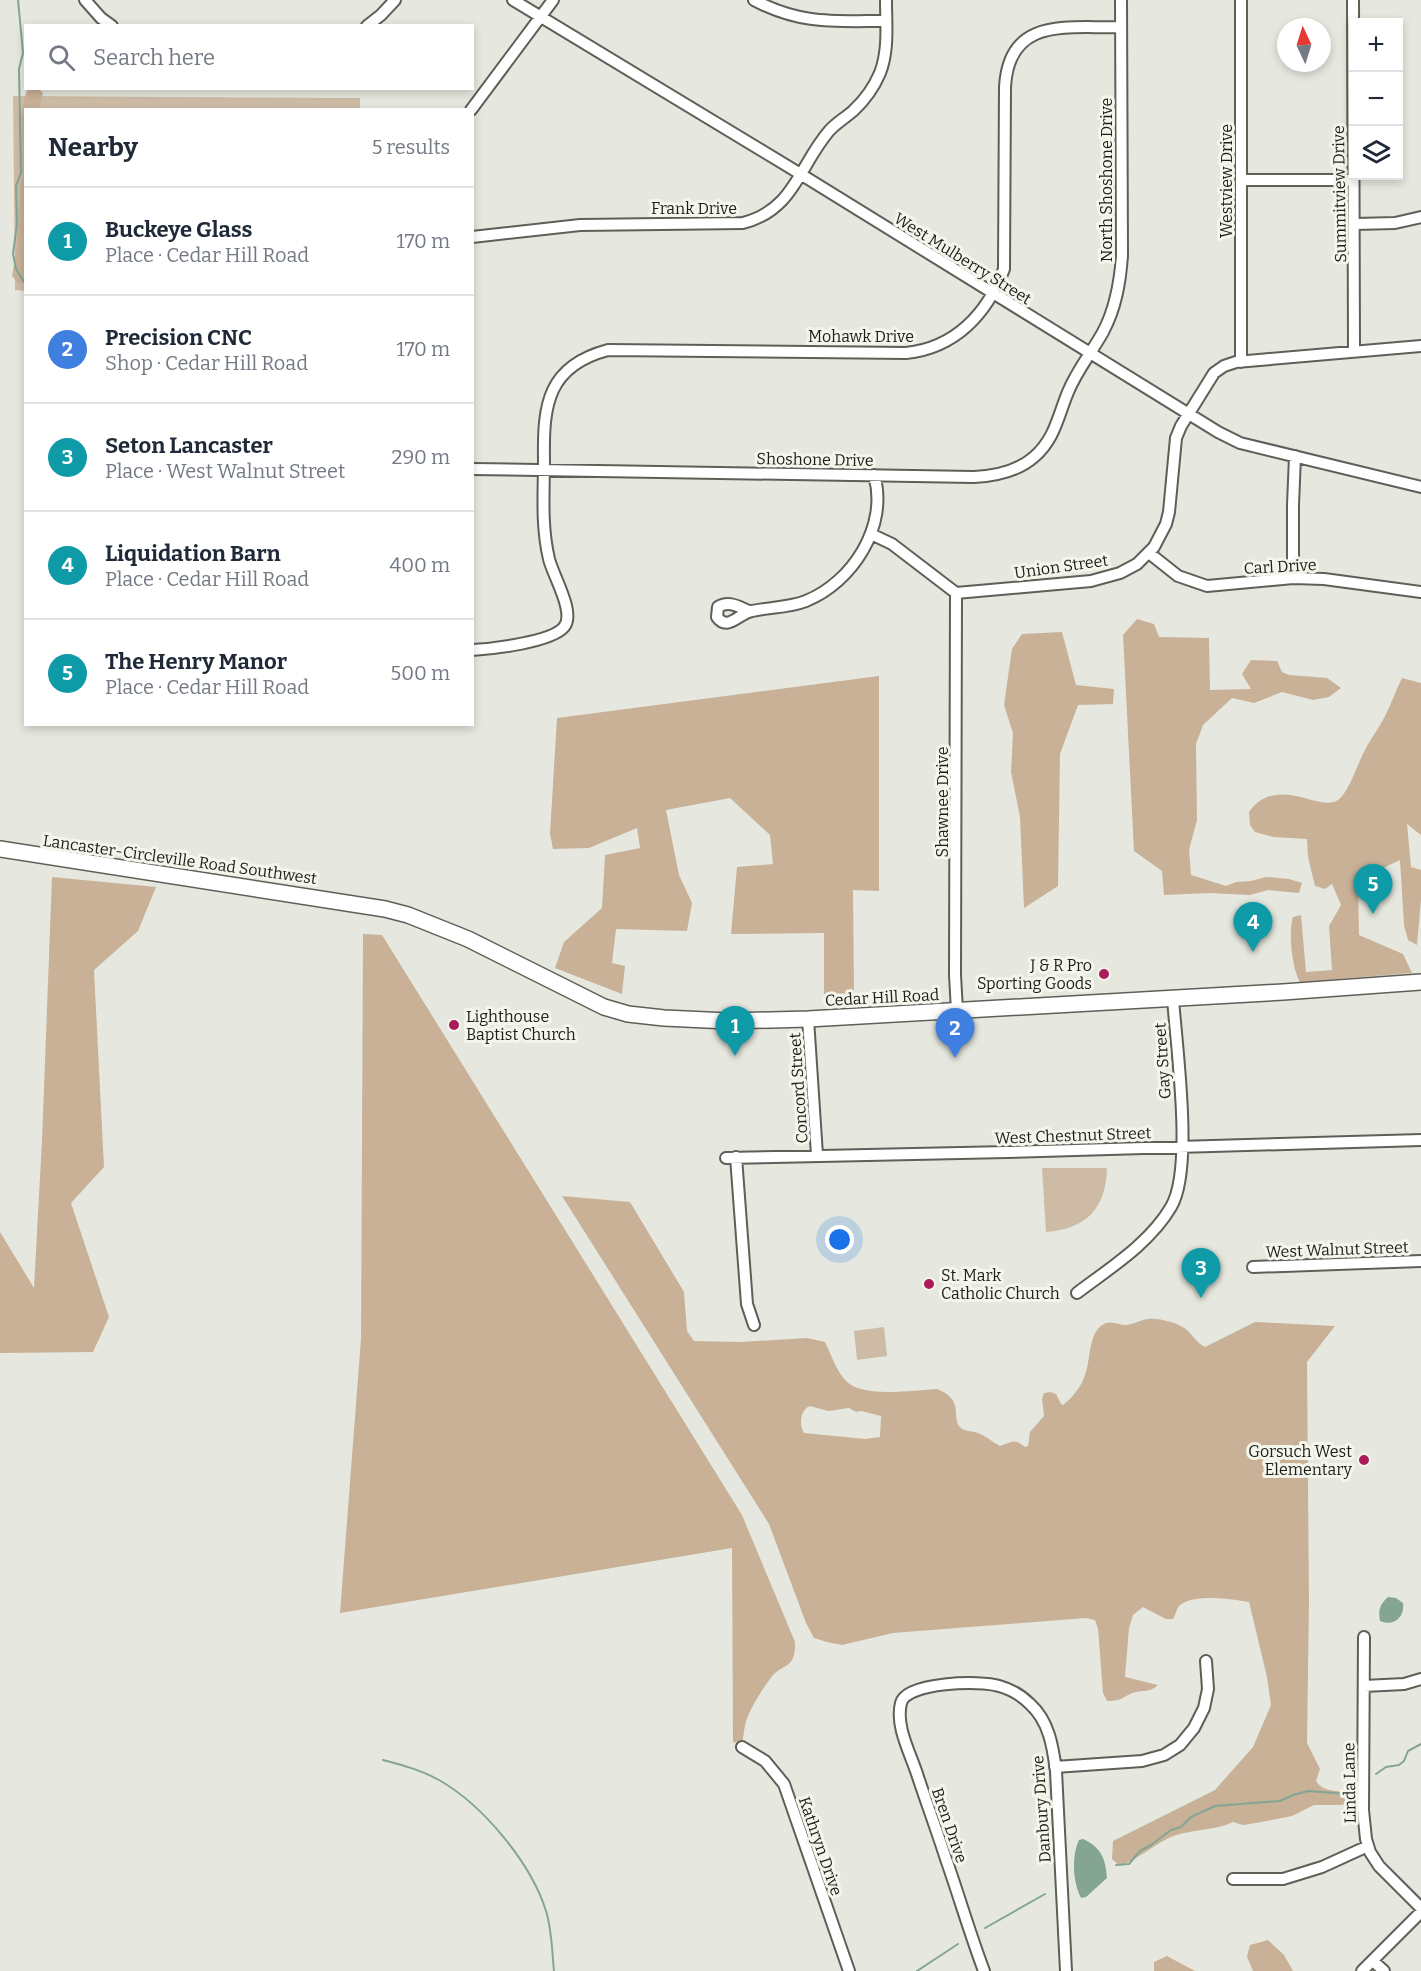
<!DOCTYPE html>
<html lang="en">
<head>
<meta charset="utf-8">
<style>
  :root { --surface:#fff; --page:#f2f2f3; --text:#1f2937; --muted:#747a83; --line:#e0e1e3; --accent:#0b8043 }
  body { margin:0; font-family:Bitter,serif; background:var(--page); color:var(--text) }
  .controls { position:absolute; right:18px; top:18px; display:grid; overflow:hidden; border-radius:0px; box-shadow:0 3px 9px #0003 }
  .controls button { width:54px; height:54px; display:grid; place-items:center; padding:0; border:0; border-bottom:2px solid var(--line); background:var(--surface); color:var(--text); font:30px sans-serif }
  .compass { position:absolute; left:1277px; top:18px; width:54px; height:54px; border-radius:50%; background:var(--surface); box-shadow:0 3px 9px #0003; rotate:356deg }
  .you { position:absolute; left:840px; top:1240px; width:21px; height:21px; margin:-15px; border:4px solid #fff; border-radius:50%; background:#1a73e8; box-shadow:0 0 0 9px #1a73e833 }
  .badge { display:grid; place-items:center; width:39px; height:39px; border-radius:50%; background:var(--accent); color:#fff; font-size:20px; font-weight:700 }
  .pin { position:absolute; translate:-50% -50px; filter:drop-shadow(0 2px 3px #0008) }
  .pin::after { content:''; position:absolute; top:32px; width:21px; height:18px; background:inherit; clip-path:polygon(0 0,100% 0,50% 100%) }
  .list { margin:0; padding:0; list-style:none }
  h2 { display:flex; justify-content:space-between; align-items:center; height:78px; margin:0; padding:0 24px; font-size:26px }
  h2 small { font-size:20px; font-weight:400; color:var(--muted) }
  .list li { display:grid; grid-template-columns:39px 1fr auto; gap:18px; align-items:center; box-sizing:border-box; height:108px; padding:0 24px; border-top:2px solid var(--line) }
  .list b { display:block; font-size:22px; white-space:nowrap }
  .list p { margin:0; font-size:20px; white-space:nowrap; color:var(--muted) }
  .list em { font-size:20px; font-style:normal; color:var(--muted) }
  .icon { flex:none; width:33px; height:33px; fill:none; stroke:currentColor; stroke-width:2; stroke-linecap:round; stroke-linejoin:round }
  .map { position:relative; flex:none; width:1421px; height:1971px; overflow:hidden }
  .search { position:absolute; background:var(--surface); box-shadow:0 3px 9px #0003; left:24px; top:24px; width:450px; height:66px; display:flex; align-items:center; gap:15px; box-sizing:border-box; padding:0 21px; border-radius:0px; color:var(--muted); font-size:22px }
  .panel { position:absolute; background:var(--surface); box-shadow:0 3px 9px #0003; left:24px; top:108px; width:450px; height:618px; border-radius:0px }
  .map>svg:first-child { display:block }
  .green { fill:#cebba6 }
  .forest { fill:#c8b197; fill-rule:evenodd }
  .water { fill:#84a593 }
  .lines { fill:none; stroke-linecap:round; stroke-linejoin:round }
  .stream { stroke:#84a593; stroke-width:2 }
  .minor-casing { stroke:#5e5f57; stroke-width:14 }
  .secondary-casing { stroke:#5e5f57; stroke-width:18 }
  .minor { stroke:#fff; stroke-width:10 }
  .secondary { stroke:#fff; stroke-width:15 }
  .poi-dot { fill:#aa1c5c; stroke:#f4f6ec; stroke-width:2 }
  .labels { text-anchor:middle; stroke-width:6; stroke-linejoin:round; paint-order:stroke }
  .street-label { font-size:16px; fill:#1d1d1a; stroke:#f4f6ec }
  .poi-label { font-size:16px; fill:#1d1d1a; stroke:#f4f6ec; text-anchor:end }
</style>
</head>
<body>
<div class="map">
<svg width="1421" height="1971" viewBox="0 0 1421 1971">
  <rect width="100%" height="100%" fill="#e6e8df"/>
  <path class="green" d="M13 96 360 98V109L26 110 25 291 15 290Z
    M1042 1168H1107C1106 1209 1086 1229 1046 1232Z
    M884 1327 887 1356 857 1360 854 1331Z"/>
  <path class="forest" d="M31 89H38L43 93 39 109 26 110V280L19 284 12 276 17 246 20 186 23 175 22 106 27 90Z
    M1137 619 1154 624 1159 637 1209 638 1210 690 1251 689 1242 674 1251 660 1277 661 1282 672 1289 675 1327 678 1341 688 1329 697 1313 700 1282 692 1254 703 1232 698 1203 725 1196 744 1197 820 1189 850 1191 875 1226 886 1236 882 1251 881 1266 877 1289 879 1302 883 1299 893 1268 890 1250 895 1210 893 1164 895 1162 871 1134 851 1123 635Z
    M1062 632 1076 685 1114 689 1113 704 1078 705 1060 754 1058 886 1024 908 1020 817 1011 772 1013 733 1004 705 1012 649 1022 634Z
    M879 676V891L853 890 854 993 824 994V933L731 934 737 867 773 864 770 835 730 798 666 810 679 875 692 903 687 931 616 929 612 963 625 966 622 994 555 968 564 942 602 908 605 855 640 848 637 828 589 848 553 849 550 834 557 718Z
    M1402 678 1421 683V835L1407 824 1411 867 1421 870V900L1417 945 1408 940 1404 925 1400 860 1358 880 1359 935 1403 954 1412 973 1300 982C1292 969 1288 932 1293 917L1301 915 1306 972 1332 970 1329 926 1341 905 1332 884 1325 889 1315 886 1308 857 1307 839 1273 837 1255 832 1250 825 1249 812C1277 773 1320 813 1338 800 1349 792 1357 765 1364 752 1369 741 1377 731 1383 720 1390 707 1395 692 1402 678Z
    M52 877 156 887 138 931 94 970 104 1167 71 1203 109 1317 93 1352 0 1353V1232L34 1288 42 1140Z
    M363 934 382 935 742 1515 795 1642C796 1671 782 1662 770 1679 762 1690 753 1704 748 1716 744 1725 744 1735 742 1744L733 1742 732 1548 340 1613 361 1339Z
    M562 1196 630 1202 684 1292 687 1331 694 1341 740 1342 807 1338 825 1342C831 1354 836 1370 845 1380 862 1399 913 1390 937 1389 966 1400 950 1419 961 1428 964 1431 971 1431 975 1432 985 1435 991 1441 1000 1446 1013 1442 1014 1438 1025 1447L1028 1446 1030 1432 1044 1416 1042 1399 1044 1393 1050 1392 1056 1394 1061 1404 1063 1405C1073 1397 1081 1387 1085 1375 1091 1360 1088 1332 1104 1324 1112 1320 1118 1325 1126 1325 1135 1324 1140 1320 1148 1319 1159 1318 1180 1323 1188 1331 1194 1337 1197 1343 1205 1347L1255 1322 1335 1326 1307 1362 1309 1602 1307 1743 1320 1769 1316 1781C1325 1795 1338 1787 1349 1796V1802L1342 1805H1314L1292 1816 1256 1823 1243 1825 1233 1822C1214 1831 1193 1829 1173 1836 1156 1843 1140 1858 1120 1866L1112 1859 1113 1841 1215 1790 1253 1747 1271 1705 1267 1677 1249 1602C1232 1599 1192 1593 1179 1606 1177 1609 1175 1615 1173 1619H1166L1143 1607 1133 1615 1129 1628 1125 1677 1158 1685C1149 1694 1140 1689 1130 1694 1120 1699 1120 1701 1107 1701L1103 1693 1098 1629 1095 1620 1086 1618 893 1633 842 1645 827 1642 814 1638 806 1623 769 1524ZM810 1406 828 1411 849 1408 856 1412 861 1411 881 1416 880 1437 865 1439 804 1433C799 1424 800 1410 810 1406Z
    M1268 1940 1284 1955 1293 1971H1253L1247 1957 1250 1945Z
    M1167 1956 1195 1971H1154V1962Z"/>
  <path class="water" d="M1388 1597 1396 1598 1403 1603C1405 1617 1394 1627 1380 1621 1378 1610 1380 1604 1388 1597Z
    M1083 1839C1101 1847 1106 1859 1107 1878L1086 1897 1081 1898C1073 1882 1071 1857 1079 1840Z"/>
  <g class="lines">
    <path class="stream" d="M18 0 23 53 19 69 21 173 16 186 17 224 13 254 16 269 26 285
      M383 1760C402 1765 421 1770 439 1780 483 1805 531 1863 546 1911 552 1930 552 1952 554 1971
      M1376 1774 1386 1767 1399 1765 1404 1761 1408 1751 1421 1744
      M1116 1865 1129 1864 1140 1851 1151 1845 1171 1830 1181 1827 1191 1817 1215 1806 1280 1801 1293 1795 1308 1791 1348 1794
      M985 1928 1045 1894
      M917 1971 958 1944"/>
    <defs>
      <path id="minor" d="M85 0 101 18 112 26
        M513 0 789 167 1218 432 1240 443 1421 487
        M754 0C801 25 835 21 886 21
        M1353 0 1354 352
        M367 26 381 15 395 0
        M471 110 553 0
        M1241 180H1353
        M1355 224 1395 223 1421 217
        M472 237 580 225 743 223C794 210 799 166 829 131 836 123 845 118 853 111 865 100 874 87 880 73 889 50 886 24 886 0
        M1241 362V0
        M472 469 974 477C995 476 1018 471 1034 457 1055 439 1058 416 1068 392 1077 370 1092 352 1103 332 1116 308 1120 282 1122 256L1121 0
        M871 534 892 544 956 593 1091 581 1120 573 1137 564 1154 547 1166 524 1169 512 1176 438 1181 426 1214 373 1224 366 1236 362 1421 346
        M1149 553 1178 576 1207 586 1293 578 1324 579 1421 592
        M1293 578V505L1295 456
        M956 593 955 975 957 1011
        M749 611C739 607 729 600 718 607L717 617C728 632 739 613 752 611 770 607 788 608 806 601 853 582 889 525 874 475
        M472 650C492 649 552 642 564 627 576 613 553 576 549 559 541 525 544 493 544 459 543 404 548 366 608 350L906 353C955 348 987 314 1004 269L1005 87C1009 15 1070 29 1120 27
        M808 1019 817 1155
        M736 1157 747 1304 754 1325
        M726 1158 1007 1152 1421 1140
        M1253 1267 1421 1261
        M1077 1293C1110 1268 1150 1243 1171 1207 1194 1169 1176 1045 1173 998
        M1364 1637 1363 1810 1366 1839 1370 1852 1379 1866 1421 1908
        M1364 1686 1404 1684 1421 1679
        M742 1747 765 1761 784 1784 849 1971
        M1055 1767 1142 1761 1164 1755 1180 1745 1194 1728 1204 1708 1208 1689 1206 1661
        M1233 1879H1283L1322 1867 1368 1846
        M1373 1961 1384 1971
        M984 1971C970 1934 959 1896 946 1859 937 1831 927 1804 918 1777 911 1754 895 1727 901 1703 906 1682 981 1680 999 1686 1010 1689 1022 1696 1030 1704 1049 1721 1053 1747 1056 1771L1066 1971
        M1362 1971 1421 1912"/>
      <path id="secondary" d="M0 849 385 909 408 915 468 939 604 1007 628 1014 664 1018 728 1021 808 1019 1283 992 1421 982"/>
    </defs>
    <use href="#minor" class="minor-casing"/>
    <use href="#secondary" class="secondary-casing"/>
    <use href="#minor" class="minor"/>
    <use href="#secondary" class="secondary"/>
  </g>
  <g class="poi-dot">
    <circle cx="1104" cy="974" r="6"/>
    <circle cx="454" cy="1025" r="6"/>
    <circle cx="929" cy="1284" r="6"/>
    <circle cx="1364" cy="1460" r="6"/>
  </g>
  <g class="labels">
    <g class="street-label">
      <text transform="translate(1106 180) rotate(-90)" y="6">North Shoshone Drive</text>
      <text transform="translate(1226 181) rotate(-90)" y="6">Westview Drive</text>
      <text transform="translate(1339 194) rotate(-91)" y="6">Summitview Drive</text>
      <text x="694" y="214">Frank Drive</text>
      <text transform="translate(963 258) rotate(32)" y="6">West Mulberry Street</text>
      <text x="861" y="342">Mohawk Drive</text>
      <text transform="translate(815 459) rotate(1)" y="6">Shoshone Drive</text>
      <text transform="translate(1061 566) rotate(-8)" y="6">Union Street</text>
      <text transform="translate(1280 566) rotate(-3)" y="6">Carl Drive</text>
      <text transform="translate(942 802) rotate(-90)" y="6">Shawnee Drive</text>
      <text transform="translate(180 859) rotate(8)" y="6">Lancaster-Circleville Road Southwest</text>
      <text transform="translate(882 997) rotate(-3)" y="6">Cedar Hill Road</text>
      <text transform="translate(1162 1061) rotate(-94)" y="6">Gay Street</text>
      <text transform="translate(798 1088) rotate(-94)" y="6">Concord Street</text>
      <text transform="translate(1073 1135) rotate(-2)" y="6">West Chestnut Street</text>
      <text transform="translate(1337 1249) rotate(-2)" y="6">West Walnut Street</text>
      <text transform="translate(1349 1783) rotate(-91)" y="6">Linda Lane</text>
      <text transform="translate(1041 1809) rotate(-94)" y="6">Danbury Drive</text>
      <text transform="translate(950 1825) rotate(71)" y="6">Bren Drive</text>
      <text transform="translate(821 1846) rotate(71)" y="6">Kathryn Drive</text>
    </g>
    <g class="poi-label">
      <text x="1092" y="971">J &amp; R Pro<tspan x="1092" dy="18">Sporting Goods</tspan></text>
      <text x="466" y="1022" text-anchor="start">Lighthouse<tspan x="466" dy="18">Baptist Church</tspan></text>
      <text x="941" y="1281" text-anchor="start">St. Mark<tspan x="941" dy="18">Catholic Church</tspan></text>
      <text x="1352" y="1457">Gorsuch West<tspan x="1352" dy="18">Elementary</tspan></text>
    </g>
  </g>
</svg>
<div class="controls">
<button>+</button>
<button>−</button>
<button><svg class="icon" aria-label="layers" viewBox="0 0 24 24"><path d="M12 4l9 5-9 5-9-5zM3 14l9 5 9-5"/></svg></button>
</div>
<svg class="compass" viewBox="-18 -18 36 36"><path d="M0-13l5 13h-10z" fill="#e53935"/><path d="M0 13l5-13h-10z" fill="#747a83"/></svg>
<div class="you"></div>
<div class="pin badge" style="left:735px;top:1056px;background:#0f9aa8">1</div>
<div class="pin badge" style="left:955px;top:1058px;background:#3f7fe0">2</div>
<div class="pin badge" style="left:1201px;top:1298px;background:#0f9aa8">3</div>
<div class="pin badge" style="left:1253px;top:952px;background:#0f9aa8">4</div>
<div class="pin badge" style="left:1373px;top:914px;background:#0f9aa8">5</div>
<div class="search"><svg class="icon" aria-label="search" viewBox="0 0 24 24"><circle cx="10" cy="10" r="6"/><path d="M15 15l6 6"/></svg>Search here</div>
<section class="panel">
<h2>Nearby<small>5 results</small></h2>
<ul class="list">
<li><span class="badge" style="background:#0f9aa8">1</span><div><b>Buckeye Glass</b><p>Place · Cedar Hill Road</p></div><em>170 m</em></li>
<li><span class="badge" style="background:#3f7fe0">2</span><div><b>Precision CNC</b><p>Shop · Cedar Hill Road</p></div><em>170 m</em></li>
<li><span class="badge" style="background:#0f9aa8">3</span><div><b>Seton Lancaster</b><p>Place · West Walnut Street</p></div><em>290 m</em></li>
<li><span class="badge" style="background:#0f9aa8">4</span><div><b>Liquidation Barn</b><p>Place · Cedar Hill Road</p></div><em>400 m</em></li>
<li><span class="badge" style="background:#0f9aa8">5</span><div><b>The Henry Manor</b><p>Place · Cedar Hill Road</p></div><em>500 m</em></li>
</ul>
</section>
</div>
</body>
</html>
